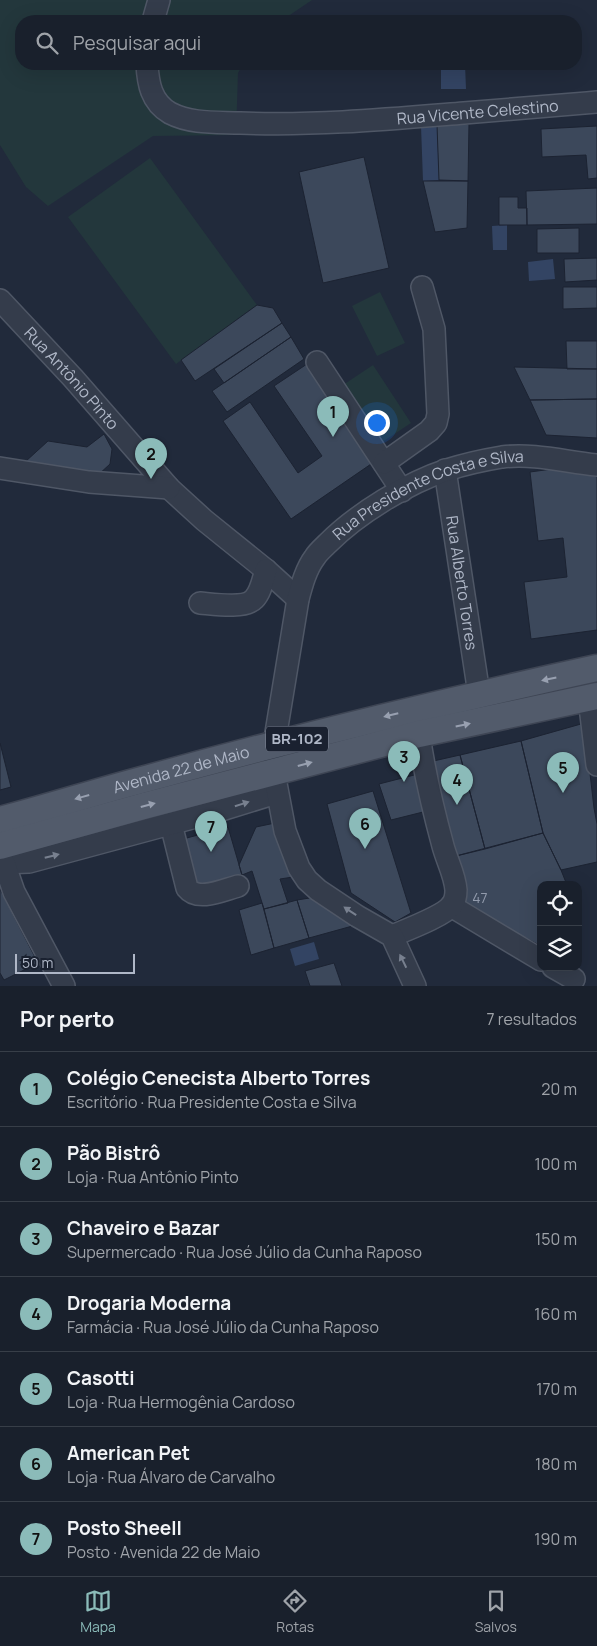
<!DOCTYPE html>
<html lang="pt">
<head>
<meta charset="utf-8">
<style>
  :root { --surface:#19202c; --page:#222834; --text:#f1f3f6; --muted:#9fa3a9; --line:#373e48; --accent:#8bbbb9 }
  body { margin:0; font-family:Manrope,sans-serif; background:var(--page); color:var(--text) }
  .controls { position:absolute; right:15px; bottom:15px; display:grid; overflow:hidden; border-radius:10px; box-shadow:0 5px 20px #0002 }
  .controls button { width:45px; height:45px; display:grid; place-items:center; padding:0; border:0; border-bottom:1px solid var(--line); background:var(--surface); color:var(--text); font:25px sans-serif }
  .scale { position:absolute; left:15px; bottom:12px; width:120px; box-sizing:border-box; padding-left:5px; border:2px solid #afb7c7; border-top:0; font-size:14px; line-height:18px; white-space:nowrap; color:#afb7c7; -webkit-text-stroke:4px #1a2130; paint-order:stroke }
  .you { position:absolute; left:376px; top:422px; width:18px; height:18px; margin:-12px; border:4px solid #fff; border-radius:50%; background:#1a73e8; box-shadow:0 0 0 8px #1a73e833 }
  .badge { display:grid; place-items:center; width:32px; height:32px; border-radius:50%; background:var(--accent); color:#111; font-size:16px; font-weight:700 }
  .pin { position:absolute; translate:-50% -41px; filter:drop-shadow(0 1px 2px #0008) }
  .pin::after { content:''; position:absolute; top:26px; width:18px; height:15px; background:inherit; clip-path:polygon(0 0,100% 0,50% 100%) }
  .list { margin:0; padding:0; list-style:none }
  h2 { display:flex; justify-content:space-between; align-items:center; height:65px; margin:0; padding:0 20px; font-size:21px }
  h2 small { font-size:16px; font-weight:400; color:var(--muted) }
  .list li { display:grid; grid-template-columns:32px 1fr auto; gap:15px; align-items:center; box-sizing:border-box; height:75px; padding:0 20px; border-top:1px solid var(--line) }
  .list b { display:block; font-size:19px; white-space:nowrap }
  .list p { margin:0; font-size:16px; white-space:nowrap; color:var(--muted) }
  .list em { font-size:16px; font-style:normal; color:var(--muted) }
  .icon { flex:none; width:28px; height:28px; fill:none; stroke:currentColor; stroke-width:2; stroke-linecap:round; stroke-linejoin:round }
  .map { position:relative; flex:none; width:597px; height:986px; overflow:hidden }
  .search { position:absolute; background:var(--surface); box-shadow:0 5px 20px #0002; left:15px; right:15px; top:15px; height:55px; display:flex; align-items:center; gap:12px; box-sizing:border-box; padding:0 18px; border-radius:20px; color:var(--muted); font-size:19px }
  .sheet { height:590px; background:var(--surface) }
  nav { display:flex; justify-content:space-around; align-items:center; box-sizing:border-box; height:70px; border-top:1px solid var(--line); background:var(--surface); font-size:14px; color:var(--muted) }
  nav a { display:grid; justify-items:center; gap:2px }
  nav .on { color:var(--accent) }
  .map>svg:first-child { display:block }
  .green { fill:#23373c }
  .water { fill:#334463 }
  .building { fill:#3c485b; stroke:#1c2332 }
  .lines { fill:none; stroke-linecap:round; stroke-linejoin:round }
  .minor-casing { stroke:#4f5766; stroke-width:24 }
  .major-casing { stroke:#3e4554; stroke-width:29 }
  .minor { stroke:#343c4b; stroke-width:21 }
  .major { stroke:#525b6b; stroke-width:26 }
  .oneway { fill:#98a0b0 }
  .oneway2 { fill:#78808f }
  .labels { text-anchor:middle; stroke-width:4; stroke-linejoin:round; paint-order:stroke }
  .number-label { font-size:14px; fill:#929bac }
  .shield { fill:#1a2130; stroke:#828a9a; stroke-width:1 }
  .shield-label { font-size:15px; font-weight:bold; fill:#afb7c7 }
  .street-label { font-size:16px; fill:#afb7c7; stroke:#1a2130 }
</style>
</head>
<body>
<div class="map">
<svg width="597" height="986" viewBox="0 0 597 986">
  <rect width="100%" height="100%" fill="#212a3b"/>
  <path class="green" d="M0 0H312L281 21H21V64H243L238 73 236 135 153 136 48 206 26 187 0 145Z
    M150 158 257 305 176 364 68 217Z
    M380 292 405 343 377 356 352 306Z
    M373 365 411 423 381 443 343 385Z"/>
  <path class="water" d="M441 64H465L466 89H441Z
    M437 125 439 180 423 181 421 126Z
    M507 225V250H493L492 226Z
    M553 259 555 279 529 281 528 262Z
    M314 942 319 959 295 966 290 949Z"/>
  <path class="building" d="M469 124 468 181 439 180 437 125Z
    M597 126V178L588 179 586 155 542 157 541 129Z
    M364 157 389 268 323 283 299 172Z
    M423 181H468L467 228 435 232Z
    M597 188V224L527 225 526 191Z
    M499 197H518V208H527V225H499Z
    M579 228V253H537V229Z
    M597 258V280L565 282 564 259Z
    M563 287H597V308L563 309Z
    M257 305 273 308 282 323 195 381 181 360Z
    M282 323 291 337 224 383 214 369Z
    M291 337 304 359 227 412 212 391Z
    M566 341H597V369H567Z
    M307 364 374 462 291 519 223 421 250 402 298 473 322 456 274 386Z
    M514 367 597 369V399L530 400Z
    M597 399V438L546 435 530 400Z
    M104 434 112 449 110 464 97 476 25 462 48 441 87 447Z
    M552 469 597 476V630L531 639 524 582 567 577 563 538 538 541 530 472Z
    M588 722 586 739 594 808 597 824V862L561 870 543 833 521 741Z
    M521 741 543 833 485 849 460 755Z
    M0 743 11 787 0 790Z
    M460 755 485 849 452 857 429 762Z
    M418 774 427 811 391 820 379 784Z
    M373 791 411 913 395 922 351 893 327 804Z
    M275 823 293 877 280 879 288 903 264 909 252 871 242 875 239 865 256 827Z
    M228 827 242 875 197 887 183 839Z
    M543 833 561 870 567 885H541V946L464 905 452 857Z
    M0 889 38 963 4 980 0 973Z
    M316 897 356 925 309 938 297 900Z
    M297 900 309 938 274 948 264 909Z
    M262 903 274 948 251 955 239 910Z
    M334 963 342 986H310L305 971Z"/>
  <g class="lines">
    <defs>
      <g id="minor">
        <path d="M153 21 159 0"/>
        <path id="s1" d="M147 64C148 83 151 102 170 113 191 124 217 122 240 123 315 126 390 119 464 113 509 109 553 106 597 102"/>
        <path id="s2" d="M0 300 73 378 169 488 204 520 266 570 298 599"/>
        <path d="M317 362 402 491"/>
        <path d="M384 463 429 431 436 423 438 414 434 329 422 287"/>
        <path d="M0 468 89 482 169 488"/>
        <path id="s3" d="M445 470 479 694"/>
        <path d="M200 603C213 604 245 609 254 599 261 592 263 579 266 570"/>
        <path d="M589 698 597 765"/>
        <path d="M171 824 187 888C198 902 223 890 238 886"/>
        <path d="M0 863 29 862 218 811 276 793"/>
        <path d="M4 863 14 892 64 986"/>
        <path d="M451 906 541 960"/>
        <path d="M392 936C406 930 444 916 452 905 455 901 456 895 456 890 455 875 447 861 443 846 433 809 424 772 419 734"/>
        <path d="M553 967 574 979"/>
        <path id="s4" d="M415 986 392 936 357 916 318 890 307 880 299 868 285 831 274 773V745L298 599C302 584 306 569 315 557 318 552 324 547 328 543 357 514 407 483 447 470 465 464 484 460 502 457 534 453 566 462 597 465"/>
      </g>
      <g id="major">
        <path id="s5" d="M0 820C50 807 99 791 149 778 297 737 447 701 597 668"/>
        <path d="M0 846 144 806 419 734 597 696"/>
      </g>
    </defs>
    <use href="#minor" class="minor-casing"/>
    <use href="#major" class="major-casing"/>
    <use href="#minor" class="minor"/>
    <use href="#major" class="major"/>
  </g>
  <defs><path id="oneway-solid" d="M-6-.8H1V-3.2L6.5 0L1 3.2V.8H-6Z" transform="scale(1.25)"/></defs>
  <g class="oneway">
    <use href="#oneway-solid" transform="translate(549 679) rotate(168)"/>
    <use href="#oneway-solid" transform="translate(391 715) rotate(166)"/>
    <use href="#oneway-solid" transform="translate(463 725) rotate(-12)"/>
    <use href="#oneway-solid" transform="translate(305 764) rotate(-15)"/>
    <use href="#oneway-solid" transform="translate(82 797) rotate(164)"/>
    <use href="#oneway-solid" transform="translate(148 805) rotate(-15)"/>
  </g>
  <g class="oneway2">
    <use href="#oneway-solid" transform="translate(242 804) rotate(-18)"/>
    <use href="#oneway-solid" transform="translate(52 856) rotate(-14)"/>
    <use href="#oneway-solid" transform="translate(350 911) rotate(-146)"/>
    <use href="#oneway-solid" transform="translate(403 961) rotate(-116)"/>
  </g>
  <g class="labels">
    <g class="number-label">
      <text x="480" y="903">47</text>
    </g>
    <rect class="shield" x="266" y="726.5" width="62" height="25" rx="4"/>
    <g class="shield-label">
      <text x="297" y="744">BR-102</text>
    </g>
    <g class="street-label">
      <text dy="6" stroke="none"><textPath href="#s1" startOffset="366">Rua Vicente Celestino</textPath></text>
      <text dy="6" stroke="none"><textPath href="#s2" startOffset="106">Rua Antônio Pinto</textPath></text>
      <text dy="6" stroke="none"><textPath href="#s4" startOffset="625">Rua Presidente Costa e Silva</textPath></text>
      <text dy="6" stroke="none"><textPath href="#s3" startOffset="114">Rua Alberto Torres</textPath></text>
      <text dy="6" stroke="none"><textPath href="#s5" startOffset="188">Avenida 22 de Maio</textPath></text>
    </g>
  </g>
</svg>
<div class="controls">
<button><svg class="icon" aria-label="locate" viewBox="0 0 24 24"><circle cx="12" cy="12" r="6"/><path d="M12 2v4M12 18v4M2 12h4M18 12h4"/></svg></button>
<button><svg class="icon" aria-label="layers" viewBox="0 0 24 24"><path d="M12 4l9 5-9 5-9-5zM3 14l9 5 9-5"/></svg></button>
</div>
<div class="scale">50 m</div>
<div class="you"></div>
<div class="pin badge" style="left:333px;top:437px">1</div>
<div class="pin badge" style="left:151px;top:479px">2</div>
<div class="pin badge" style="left:404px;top:782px">3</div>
<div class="pin badge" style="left:457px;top:805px">4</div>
<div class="pin badge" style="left:563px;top:793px">5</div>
<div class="pin badge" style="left:365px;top:849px">6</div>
<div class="pin badge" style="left:211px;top:852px">7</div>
<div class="search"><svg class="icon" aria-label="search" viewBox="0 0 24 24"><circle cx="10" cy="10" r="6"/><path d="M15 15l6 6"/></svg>Pesquisar aqui</div>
</div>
<section class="sheet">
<h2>Por perto<small>7 resultados</small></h2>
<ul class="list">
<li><span class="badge">1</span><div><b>Colégio Cenecista Alberto Torres</b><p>Escritório · Rua Presidente Costa e Silva</p></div><em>20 m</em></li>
<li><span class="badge">2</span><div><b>Pão Bistrô</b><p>Loja · Rua Antônio Pinto</p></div><em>100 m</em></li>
<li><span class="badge">3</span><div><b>Chaveiro e Bazar</b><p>Supermercado · Rua José Júlio da Cunha Raposo</p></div><em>150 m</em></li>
<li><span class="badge">4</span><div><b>Drogaria Moderna</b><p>Farmácia · Rua José Júlio da Cunha Raposo</p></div><em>160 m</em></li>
<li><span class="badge">5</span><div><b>Casotti</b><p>Loja · Rua Hermogênia Cardoso</p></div><em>170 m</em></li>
<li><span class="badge">6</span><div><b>American Pet</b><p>Loja · Rua Álvaro de Carvalho</p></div><em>180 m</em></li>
<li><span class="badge">7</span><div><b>Posto Sheell</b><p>Posto · Avenida 22 de Maio</p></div><em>190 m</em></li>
</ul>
</section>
<nav>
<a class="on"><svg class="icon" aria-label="map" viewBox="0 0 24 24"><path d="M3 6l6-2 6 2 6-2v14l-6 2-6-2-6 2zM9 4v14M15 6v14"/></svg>Mapa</a>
<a><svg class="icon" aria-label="directions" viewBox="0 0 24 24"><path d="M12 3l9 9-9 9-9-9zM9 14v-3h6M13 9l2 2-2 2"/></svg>Rotas</a>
<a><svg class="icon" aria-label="saved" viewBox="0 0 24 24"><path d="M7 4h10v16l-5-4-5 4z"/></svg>Salvos</a>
</nav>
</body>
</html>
